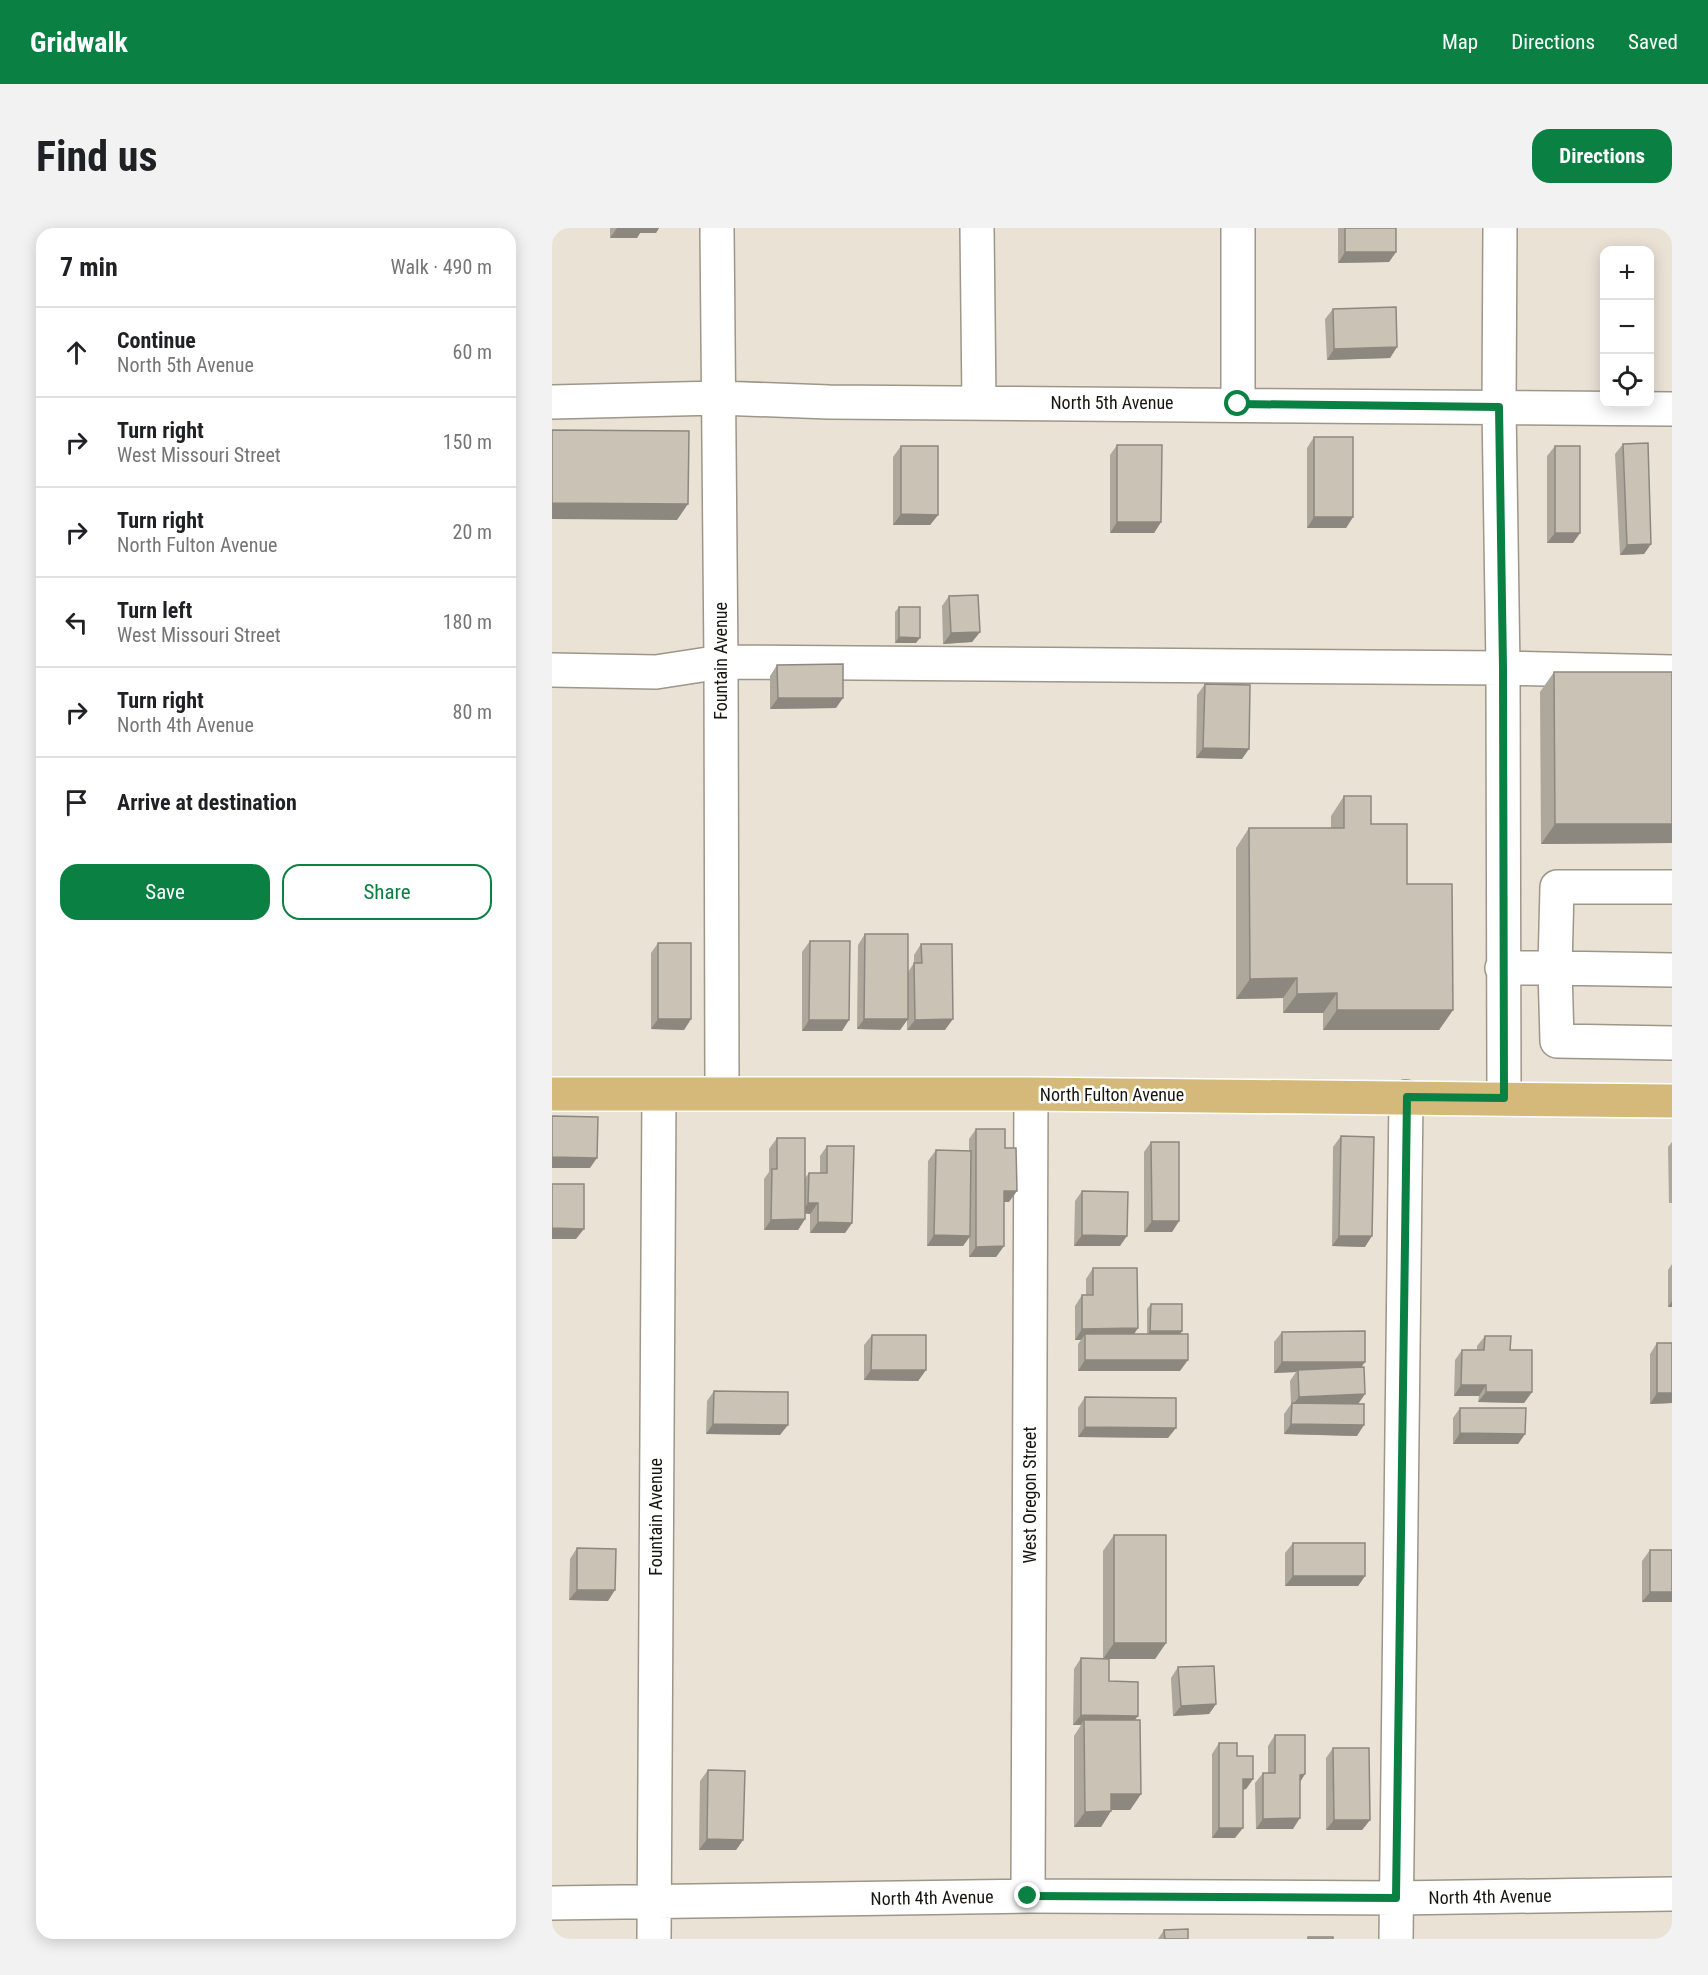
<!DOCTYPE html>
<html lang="en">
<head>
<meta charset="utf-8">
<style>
  :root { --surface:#fff; --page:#f2f2f2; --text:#202124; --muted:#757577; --line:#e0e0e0; --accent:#0b8043 }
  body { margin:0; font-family:"Roboto Condensed",sans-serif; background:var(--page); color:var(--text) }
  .controls { position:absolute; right:18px; top:18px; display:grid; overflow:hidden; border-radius:12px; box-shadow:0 3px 15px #0003 }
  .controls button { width:54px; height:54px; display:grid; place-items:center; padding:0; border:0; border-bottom:2px solid var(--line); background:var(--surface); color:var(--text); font:30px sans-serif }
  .stop { position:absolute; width:18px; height:18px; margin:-14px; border:4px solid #0b8043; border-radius:50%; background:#fff }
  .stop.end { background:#0b8043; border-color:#fff; box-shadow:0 2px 6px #0008 }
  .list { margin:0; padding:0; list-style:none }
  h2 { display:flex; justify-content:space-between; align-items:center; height:78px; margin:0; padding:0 24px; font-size:26px }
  h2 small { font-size:20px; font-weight:400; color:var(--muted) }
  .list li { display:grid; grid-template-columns:39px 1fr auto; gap:18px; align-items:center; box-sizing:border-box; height:90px; padding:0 24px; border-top:2px solid var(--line) }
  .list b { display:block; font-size:22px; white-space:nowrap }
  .list p { margin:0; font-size:20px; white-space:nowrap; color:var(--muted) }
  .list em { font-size:20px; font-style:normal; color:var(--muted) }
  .actions { display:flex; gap:12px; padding:18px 24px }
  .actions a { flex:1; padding:14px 0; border:2px solid var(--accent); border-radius:18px; text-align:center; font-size:21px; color:var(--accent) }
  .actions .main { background:var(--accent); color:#fff }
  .icon { flex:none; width:33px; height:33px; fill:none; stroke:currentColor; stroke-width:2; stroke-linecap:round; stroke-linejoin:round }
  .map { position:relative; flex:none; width:1120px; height:1711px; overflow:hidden; border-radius:18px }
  header { display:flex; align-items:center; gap:36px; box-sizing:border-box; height:84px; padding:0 30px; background:var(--accent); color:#fff }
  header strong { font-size:28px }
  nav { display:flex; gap:33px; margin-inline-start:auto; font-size:21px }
  .intro { display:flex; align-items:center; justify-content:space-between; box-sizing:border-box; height:144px; padding:0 36px }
  h1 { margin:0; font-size:42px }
  .button { padding:15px 27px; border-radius:18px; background:var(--accent); color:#fff; font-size:21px; font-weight:700 }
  main { display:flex; gap:36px; padding:0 36px }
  aside { flex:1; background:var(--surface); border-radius:18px; box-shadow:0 3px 15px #0003 }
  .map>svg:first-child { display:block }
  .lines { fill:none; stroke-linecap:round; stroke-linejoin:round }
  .minor-casing { stroke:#9d9689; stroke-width:36 }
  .major-casing { stroke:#fff; stroke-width:36 }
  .minor { stroke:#fff; stroke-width:33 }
  .major { stroke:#d5b97a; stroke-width:33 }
  .wall { fill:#ada79c }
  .shaded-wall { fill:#8d887f }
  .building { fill:#c9c2b5; stroke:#8d887f; stroke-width:1.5 }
  .route { stroke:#0b8043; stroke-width:8 }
  .labels { text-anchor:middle; stroke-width:5; stroke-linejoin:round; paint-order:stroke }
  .street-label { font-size:18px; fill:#171510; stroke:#fff }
</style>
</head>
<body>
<header>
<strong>Gridwalk</strong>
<nav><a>Map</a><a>Directions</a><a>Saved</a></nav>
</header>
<div class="intro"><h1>Find us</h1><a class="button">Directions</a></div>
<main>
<aside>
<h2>7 min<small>Walk · 490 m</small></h2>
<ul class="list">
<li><svg class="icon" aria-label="ahead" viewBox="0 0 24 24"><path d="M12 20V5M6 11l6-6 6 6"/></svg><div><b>Continue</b><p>North 5th Avenue</p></div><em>60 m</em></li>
<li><svg class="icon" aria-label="right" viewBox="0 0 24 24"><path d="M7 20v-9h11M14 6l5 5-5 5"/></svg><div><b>Turn right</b><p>West Missouri Street</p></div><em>150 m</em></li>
<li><svg class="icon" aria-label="right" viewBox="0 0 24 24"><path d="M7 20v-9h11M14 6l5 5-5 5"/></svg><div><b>Turn right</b><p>North Fulton Avenue</p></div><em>20 m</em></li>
<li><svg class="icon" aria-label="left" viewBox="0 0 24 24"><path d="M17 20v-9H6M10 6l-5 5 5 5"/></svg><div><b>Turn left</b><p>West Missouri Street</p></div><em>180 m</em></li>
<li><svg class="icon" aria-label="right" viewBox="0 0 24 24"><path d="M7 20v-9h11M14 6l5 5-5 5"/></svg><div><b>Turn right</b><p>North 4th Avenue</p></div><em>80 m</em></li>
<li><svg class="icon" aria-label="arrive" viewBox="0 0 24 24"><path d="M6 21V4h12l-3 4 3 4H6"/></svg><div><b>Arrive at destination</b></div></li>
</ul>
<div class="actions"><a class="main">Save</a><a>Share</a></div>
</aside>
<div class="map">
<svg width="1120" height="1711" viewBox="0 0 1120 1711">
  <rect width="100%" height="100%" fill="#eae2d5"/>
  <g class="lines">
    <defs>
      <path id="minor" d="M165 0 169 434 170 865
        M425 0 427 174
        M686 0V176
        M948 0 947 179 951 440 952 870
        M0 174 167 170 277 174 1120 181
        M0 442 104 444 169 434 951 440 1120 444
        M950 740H1003L1005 659H1120
        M1120 742 1003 740 1005 813 1120 815
        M476 1668 479 866
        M0 1675 476 1668 844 1670 1120 1666
        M102 1711 107 867
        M844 1711 854 869"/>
      <path id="major" d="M0 866H479L1120 873"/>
    </defs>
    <use href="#minor" class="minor-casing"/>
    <use href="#major" class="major-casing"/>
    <use href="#minor" class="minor"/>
    <use href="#major" class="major"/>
  </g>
  <path class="wall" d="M58 0H107L104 5H88L85 10H58Z
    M786 0H844V24L837 34 786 35Z
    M781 81 845 119 838 130 775 132 773 91Z
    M762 209 801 289 794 300H755V220Z
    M1071 216 1099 316 1092 326 1068 327 1063 226Z
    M565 217 609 294 602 305H558V227Z
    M349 218 386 287 378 297H341V229Z
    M1003 218 1028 305 1021 315H995V228Z
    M397 368 428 404 420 414 391 416 390 378Z
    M347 379 364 415H343V384Z
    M225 437 284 480 218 481V448Z
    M1002 444H1120V615L989 616 988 464Z
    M653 456 690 531 644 530 645 467Z
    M792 568 819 596 855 656 901 782 887 802H771V785H731V770L684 771V620L697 600H779V588Z
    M313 706 356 744 362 735V727L369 716 393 802H355V792L348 802 305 801 306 717Z
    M258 713 290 803H250V724Z
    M106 715 139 791 132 802 99 801V725Z
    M424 901 453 920 457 974H452V1018L444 1029H417V1010L411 1018H375L376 933 384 922 417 923V911Z
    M789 908 813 1019 780 1018 781 919Z
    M225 910 253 950 257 945H268V928L275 918 300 995 293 1005H258V986L253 985V991L246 1002H212V951L217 944V921Z
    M599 914 627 993 620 1004H592V924Z
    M1120 914V975H1117L1116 919Z
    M530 963 568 1018H522L523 973Z
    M1120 1036V1079H1116V1042Z
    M541 1040 582 1106H595V1081L599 1076 630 1103 628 1106V1143H526V1116L529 1112H523V1078L530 1067H534V1051Z
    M730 1104 809 1139 813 1166 806 1176 805 1208 732 1206V1186L739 1176 738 1153 744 1144 722 1145V1114Z
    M320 1107 374 1142 366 1153 312 1152V1117Z
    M933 1108 958 1122 980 1164 972 1175 926 1174 927 1168H902L903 1132 910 1122H925V1118Z
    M1105 1115 1120 1175 1098 1176V1126Z
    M162 1163 228 1207 154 1206 155 1173Z
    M533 1169 616 1210 526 1209V1180Z
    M908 1180 973 1206 966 1216H901V1190Z
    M562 1307 614 1415 603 1431H551V1323Z
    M741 1315 813 1348 806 1358H733V1325Z
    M25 1320 56 1373 17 1372 18 1331Z
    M1098 1322H1120V1374H1090V1333Z
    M529 1430 557 1453 582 1492 589 1566 578 1582H559V1583L549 1599H522V1508L529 1497H521L522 1441Z
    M626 1439 664 1476 657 1486 621 1488 619 1450Z
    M723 1507 753 1546 748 1554 741 1601H704L703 1555 711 1545H716V1518Z
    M667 1515 685 1528 701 1551 694 1561 691 1562 683 1610H660V1526Z
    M781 1520 818 1592 810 1602H774V1530Z
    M156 1542 191 1612 184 1622H147L148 1553Z
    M612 1702 636 1711H606Z"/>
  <path class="shaded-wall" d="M65 0H107L104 5H88L85 10H58Z
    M793 24H844L837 34 786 35Z
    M845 119 838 130 775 132 782 121Z
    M0 275 136 276 125 292 0 291Z
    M349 286 386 287 378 297H341Z
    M762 289H801L794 300H755Z
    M565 294H609L602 305H558Z
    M1003 305H1028L1021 315H995Z
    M1099 316 1092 326 1068 327 1075 317Z
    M428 404 420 414 391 416 399 405Z
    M347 409 368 410 364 415H343Z
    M226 470H291L284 480 218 481Z
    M651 520 697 521 690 531 644 530Z
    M1003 596H1120V615L989 616Z
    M745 750 731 770 684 771 698 751Z
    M785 765 771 785H731L745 766Z
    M785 782H901L887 802H771Z
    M106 791H139L132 802 99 801Z
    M312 791H356L348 802 305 801Z
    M401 791 393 802H355L363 792Z
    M257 792H297L290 803H250Z
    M0 929 45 930 38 940H0Z
    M452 963H465L457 974H444Z
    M256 975H266L258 986 249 985Z
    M253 991 246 1002H212L219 992Z
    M600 993H627L620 1004H592Z
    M266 994 300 995 293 1005H258Z
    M0 1000 32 1001 24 1011H0Z
    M382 1007 418 1008 411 1018H375Z
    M530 1007 575 1008 568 1018H522Z
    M787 1008H820L813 1019 780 1018Z
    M452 1018 444 1029H417L424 1019Z
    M1120 1073V1079H1116Z
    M586 1100 579 1111 533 1106 529 1112H523L530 1101Z
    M598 1103H630L627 1108H595Z
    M533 1132H636L628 1143H526Z
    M730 1134H813L806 1144 746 1142 744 1144 722 1145Z
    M319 1142H374L366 1153 312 1152Z
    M909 1157H934L927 1168H902Z
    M934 1164H980L972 1175 926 1174Z
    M1105 1165H1120V1175L1098 1176Z
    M813 1166 806 1176 739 1179 747 1169Z
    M161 1196 236 1197 228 1207 154 1206Z
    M739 1196 812 1197 805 1208 732 1206Z
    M533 1199 624 1200 616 1210 526 1209Z
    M908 1205 973 1206 966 1216H901Z
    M741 1348H813L806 1358H733Z
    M25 1362H63L56 1373 17 1372Z
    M1098 1364H1120V1374H1090Z
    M562 1415H614L603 1431H551Z
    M664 1476 657 1486 621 1488 629 1478Z
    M529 1487 586 1488 578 1498 532 1492 529 1497H521Z
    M753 1546 746 1557 748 1547Z
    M691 1551H701L694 1561 684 1562Z
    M559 1566H589L578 1582H548Z
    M559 1583 549 1599H522L533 1584Z
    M748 1590 741 1601H704L711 1591Z
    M782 1592H818L810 1602H774Z
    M667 1600H691L683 1610H660Z
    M155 1611 191 1612 184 1622H147Z"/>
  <path class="building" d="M793 0H844V24H793Z
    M844 79 845 119 782 121 781 81Z
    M0 202 137 203 136 276 0 275Z
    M762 209H801V289H762Z
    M1096 215 1099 316 1075 317 1071 216Z
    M565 217H610L609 294H565Z
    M349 218H386V287L349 286Z
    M1003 218H1028V305H1003Z
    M426 367 428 404 399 405 397 368Z
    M347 379H368V410L347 409Z
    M291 436V470H226L225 437Z
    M1002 444H1120V596H1003Z
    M653 456 698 457 697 521 651 520Z
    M792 568H819V596H855V656H900L901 782H785V765L745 766V750L698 751 697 600H792Z
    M313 706H356V791H312Z
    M258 713H298L297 792H257Z
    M106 715H139V791H106Z
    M369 716H400L401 791 363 792 362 735H370Z
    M0 888 46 889 45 930 0 929Z
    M424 901H453V920H464L465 963H452V1018L424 1019Z
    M789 908 822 909 820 1008H787Z
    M225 910H253V991L219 992 220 941H225Z
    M599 914H627V993H600Z
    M275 918H302L300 995 266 994V975H256L257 945H275Z
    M384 922 419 923 418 1008 382 1007Z
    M0 956H32V1001L0 1000Z
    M530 963 576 964 575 1008 530 1007Z
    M541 1040H585L586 1100 530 1101V1067H541Z
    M599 1076H630V1103H598Z
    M813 1103V1134H730V1104Z
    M533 1106H636V1132H533Z
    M320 1107H374V1142H319Z
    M933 1108H959L958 1122H980V1164H934V1157H909L910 1122H932Z
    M1105 1115H1120V1165H1105Z
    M812 1139 813 1166 747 1169 746 1142Z
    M162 1163 236 1164V1197L161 1196Z
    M533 1169 624 1170V1200L533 1199Z
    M740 1175 812 1176V1197L739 1196Z
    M908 1180H974L973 1206 908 1205Z
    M562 1307H614V1415H562Z
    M741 1315H813V1348H741Z
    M25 1320 64 1321 63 1362H25Z
    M1098 1322H1120V1364H1098Z
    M529 1430 557 1431V1453L586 1454V1488L529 1487Z
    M662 1438 664 1476 629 1478 626 1439Z
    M532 1492H588L589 1566H559V1583L533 1584Z
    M723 1507H753V1546L748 1547V1590L711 1591V1545H723Z
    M667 1515H685V1528H701V1551H691V1600H667Z
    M781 1520H817L818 1592H782Z
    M156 1542 193 1543 191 1612 155 1611Z
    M636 1701V1711H613L612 1702Z
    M756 1709H781V1711H756Z"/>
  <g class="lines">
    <path class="route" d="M476 1668 844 1670 855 869 952 870 951 440 947 179 686 176"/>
  </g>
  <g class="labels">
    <g class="street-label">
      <text x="560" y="181">North 5th Avenue</text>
      <text transform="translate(169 433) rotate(-90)" y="6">Fountain Avenue</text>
      <text x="560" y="873">North Fulton Avenue</text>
      <text transform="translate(478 1267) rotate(-90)" y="6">West Oregon Street</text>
      <text transform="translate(104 1289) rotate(-90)" y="6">Fountain Avenue</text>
      <text transform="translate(938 1669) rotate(-1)" y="6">North 4th Avenue</text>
      <text transform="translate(380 1670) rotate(-1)" y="6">North 4th Avenue</text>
    </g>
  </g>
</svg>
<div class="controls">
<button>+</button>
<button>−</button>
<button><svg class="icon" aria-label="locate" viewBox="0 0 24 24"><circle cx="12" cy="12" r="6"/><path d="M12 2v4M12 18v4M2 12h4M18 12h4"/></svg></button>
</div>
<div class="stop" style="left:686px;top:176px"></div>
<div class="stop end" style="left:476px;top:1668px"></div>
</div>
</main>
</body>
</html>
